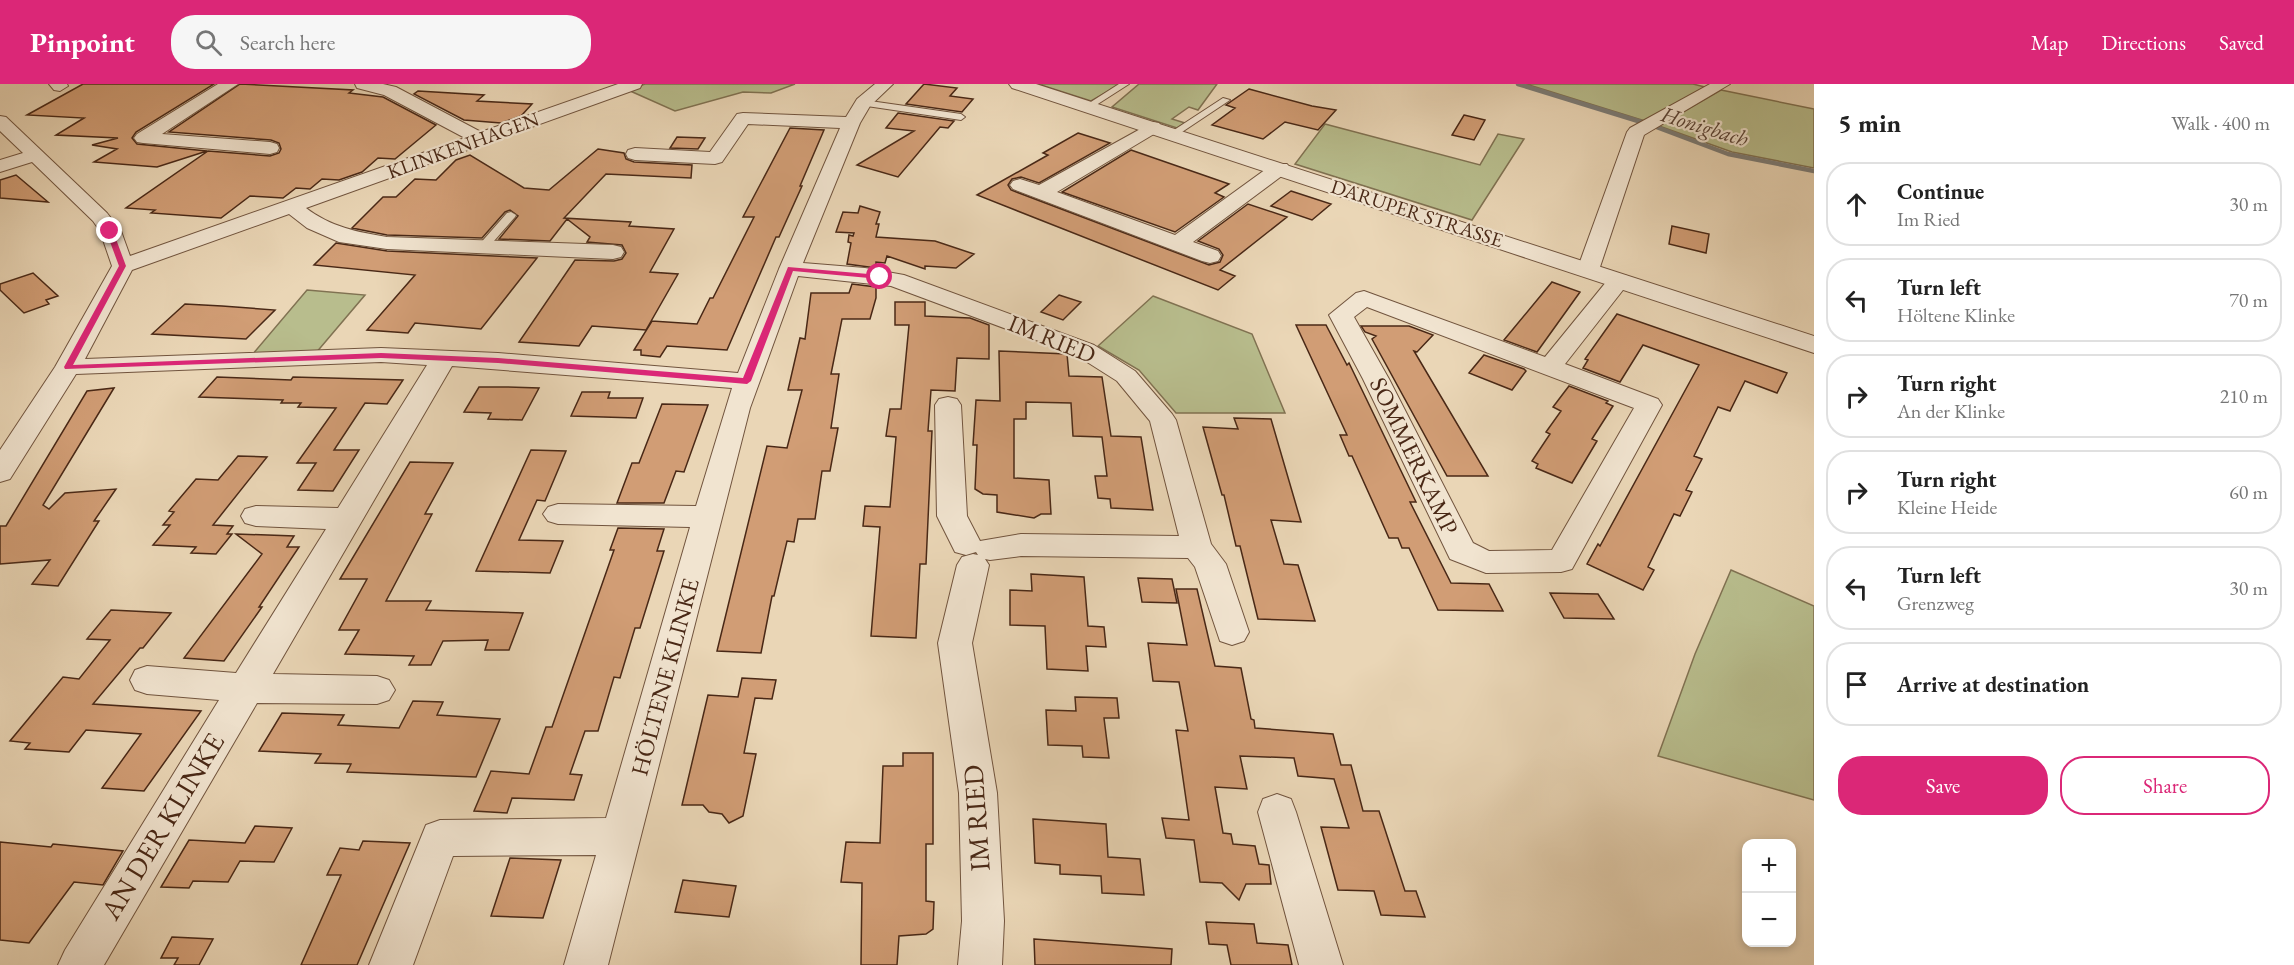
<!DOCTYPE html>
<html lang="en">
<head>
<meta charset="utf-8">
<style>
  :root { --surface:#fff; --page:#f6f6f6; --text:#222; --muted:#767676; --line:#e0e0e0; --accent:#db2777 }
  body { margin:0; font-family:"EB Garamond",serif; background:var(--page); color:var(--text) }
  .controls { position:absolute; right:18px; bottom:18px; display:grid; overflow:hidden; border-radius:12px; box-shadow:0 3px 9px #0003 }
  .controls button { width:54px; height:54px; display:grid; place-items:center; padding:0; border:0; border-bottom:2px solid var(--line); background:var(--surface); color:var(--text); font:30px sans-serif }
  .stop { position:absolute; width:18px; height:18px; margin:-14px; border:4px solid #db2777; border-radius:50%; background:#fff }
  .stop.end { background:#db2777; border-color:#fff; box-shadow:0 2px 6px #0008 }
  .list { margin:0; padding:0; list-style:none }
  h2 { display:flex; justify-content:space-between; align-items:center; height:78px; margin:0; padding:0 24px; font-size:26px }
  h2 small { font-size:20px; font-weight:400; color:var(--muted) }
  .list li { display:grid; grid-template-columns:39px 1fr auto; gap:18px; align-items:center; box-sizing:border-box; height:84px; margin:0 12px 12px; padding:0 12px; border:2px solid var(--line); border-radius:24px }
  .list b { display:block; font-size:22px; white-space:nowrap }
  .list p { margin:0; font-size:20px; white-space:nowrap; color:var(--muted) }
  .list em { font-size:20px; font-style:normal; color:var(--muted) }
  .actions { display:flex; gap:12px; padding:18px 24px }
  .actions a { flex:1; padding:14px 0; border:2px solid var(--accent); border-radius:24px; text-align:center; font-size:21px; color:var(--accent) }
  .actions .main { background:var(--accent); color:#fff }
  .icon { flex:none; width:33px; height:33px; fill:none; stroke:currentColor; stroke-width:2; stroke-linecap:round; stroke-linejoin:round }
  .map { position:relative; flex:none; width:1814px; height:881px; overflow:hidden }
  header { display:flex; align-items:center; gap:36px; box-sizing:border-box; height:84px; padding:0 30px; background:var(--accent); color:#fff }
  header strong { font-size:28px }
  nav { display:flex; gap:33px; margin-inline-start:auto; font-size:21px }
  .search { width:420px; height:54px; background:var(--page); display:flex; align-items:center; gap:15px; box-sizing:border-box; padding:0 21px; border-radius:24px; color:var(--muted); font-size:22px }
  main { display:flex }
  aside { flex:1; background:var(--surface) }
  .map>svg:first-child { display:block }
  .green { fill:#b8bd8d; stroke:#807252; stroke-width:1.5 }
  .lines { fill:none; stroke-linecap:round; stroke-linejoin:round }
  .stream { stroke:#7c7d78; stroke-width:4.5 }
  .building { fill:#d19d75; stroke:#492816; stroke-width:1.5 }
  .service-casing { stroke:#71543e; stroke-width:2 }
  .minor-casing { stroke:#71543e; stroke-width:2 }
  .tertiary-casing { stroke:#71543e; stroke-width:2 }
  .service { fill:#f1e4d0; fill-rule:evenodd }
  .minor { fill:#f1e4d0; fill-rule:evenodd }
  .tertiary { fill:#f1e4d0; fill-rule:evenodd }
  .route { fill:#db2777 }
  .labels { text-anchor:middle; stroke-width:4.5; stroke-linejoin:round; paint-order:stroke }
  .far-street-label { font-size:20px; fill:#492816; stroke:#f1e4d0 }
  .far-water-label { font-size:22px; font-style:italic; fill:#5a4437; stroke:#f1e4d0 }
  .street-label { font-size:24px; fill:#492816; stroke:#f1e4d0 }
  .near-street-label { font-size:28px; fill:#492816; stroke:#f1e4d0 }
</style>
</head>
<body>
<header>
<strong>Pinpoint</strong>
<div class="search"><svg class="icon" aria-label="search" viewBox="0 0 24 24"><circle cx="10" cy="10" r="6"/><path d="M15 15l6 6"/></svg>Search here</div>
<nav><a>Map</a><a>Directions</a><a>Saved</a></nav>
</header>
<main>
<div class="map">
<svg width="1814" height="881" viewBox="0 0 1814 881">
  <rect width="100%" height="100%" fill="#ead6b6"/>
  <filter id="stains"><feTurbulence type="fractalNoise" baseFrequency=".00333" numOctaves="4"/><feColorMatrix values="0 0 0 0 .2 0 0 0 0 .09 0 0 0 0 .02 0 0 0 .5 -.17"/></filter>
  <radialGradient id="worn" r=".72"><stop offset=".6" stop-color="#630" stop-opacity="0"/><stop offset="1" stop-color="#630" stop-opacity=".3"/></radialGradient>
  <path class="green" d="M645 0H795L771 9 743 8 675 27 628 6Z
    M1038 0H1121L1091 17Z
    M1139 0H1217L1198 26 1189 23 1172 35 1185 39 1177 44 1112 23Z
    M1526 0H1693L1705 3 1645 37Z
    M1721 6 1814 25V84L1732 68 1659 42Z
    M1325 40 1480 81 1498 50 1524 55 1472 136 1295 80Z
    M307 206 365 211 315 270 252 271Z
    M1153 212 1252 250 1285 329H1176L1139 286 1098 262Z
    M1731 486 1814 522V716L1658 672 1695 570Z"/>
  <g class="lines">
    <path class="stream" d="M1518 0 1651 41 1728 70 1814 87"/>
  </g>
  <path class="building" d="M83 0H214L136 48 132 54 137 60 207 67 157 83 94 78 117 65 92 61 118 54 56 51 84 34 27 31Z
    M240 0 353 6 349 9 383 13 436 41 395 75 378 74 362 88 339 96 322 95 310 105 296 104 283 114 250 112 221 134 151 129 155 126 126 124 208 67 270 72 279 69 281 65 279 59 271 56 169 48Z
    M924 0 957 4 950 12 973 15 962 28 906 20Z
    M1249 5 1312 22 1336 26 1318 46 1285 38 1263 55 1212 41 1235 24 1226 21Z
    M418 7 484 11 477 17 532 20 521 32 501 39 464 36 414 10Z
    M898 29 954 37 948 44 940 43 898 93 857 81 914 47 886 44Z
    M1464 31 1485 36 1474 56 1452 51Z
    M790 44 824 46 800 102H802L779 153H776L727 266 667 262 660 273 641 271V266H634L652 237 697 240 710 214H713L754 133H743Z
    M1078 49 1110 59 1039 99 1021 93 1012 95 1008 101 1011 106 1209 181 1220 178 1223 171 1219 165 1198 157 1248 120 1287 133 1220 186 1235 192 1218 206 977 111 1048 71 1043 69Z
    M677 53 705 54 698 65 670 64Z
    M598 65 624 69 626 75 634 78 692 81 691 94 606 90 564 134 631 138 629 142 674 145 650 188 678 190 646 246 592 242 579 262 519 258 575 176 614 177 622 175 626 169 622 161 587 158 590 153 567 135 550 157 499 155 518 132 510 126 505 128 482 154 387 151 352 144 383 113H396L415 95 436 96 456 76 470 71 524 104 549 106Z
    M1131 66 1229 100 1215 109 1224 113 1175 148 1062 108Z
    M16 91 48 118 0 114V96Z
    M1291 107 1331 120 1312 136 1271 122Z
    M860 122 880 128 876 140H879L876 153 935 157 974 170 956 184 925 182V185L887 172 885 179 876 178V184L847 180 851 159 848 158 849 151 853 152 854 149 836 148 843 128 858 129Z
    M1672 142 1709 150 1706 169 1669 160Z
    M336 159 387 167 537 174 481 245 415 239 408 249 367 246 415 191 314 181Z
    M33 189 58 212 46 216 49 220 24 229 0 206V200Z
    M1552 198 1580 208 1537 268 1504 256Z
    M852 200 876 203V214L870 235H842L831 290H839L831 344H838L830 387H822L815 435H798L794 458 787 457 774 512H772L761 569 717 567 767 362 787 364 802 306H788L800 254 805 255 811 209H849Z
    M1059 211 1081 218 1063 236 1041 228Z
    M895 218H925V232L970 234 989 241V275L957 274 955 307 931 306 928 347H932L926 480H920L916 554 871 552 880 443 863 442 865 422 890 423 896 353 886 352 890 325H901L909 241H895Z
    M185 220 222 222 275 226 246 255 152 250Z
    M1617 230 1787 289 1777 309 1745 297 1730 327 1718 323 1694 372 1702 375 1686 406 1692 408 1680 432 1674 430 1648 483 1654 486 1643 506 1587 480 1598 460 1600 462 1699 281 1643 261 1620 298 1583 284 1588 276 1585 275Z
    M1296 241H1326L1347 281 1349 279 1416 418H1410L1451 499 1489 500 1503 527 1438 526 1409 464H1402L1398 454H1389L1352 372H1349L1340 351H1347Z
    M1361 242H1409L1433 251 1417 268 1414 267 1488 392H1447L1372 255 1376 252 1365 248Z
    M999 267 1067 270 1069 292 1102 293 1111 352 1141 353 1153 426 1111 424 1110 415 1098 414 1095 392H1107L1102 353 1073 352 1071 319 1026 318V335H1014V394L1049 396 1051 430H1041L1034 434 997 428V411L983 410 975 405 977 361H973L976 316 1000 317Z
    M1484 271 1524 285 1526 287 1512 306 1469 289Z
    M217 293 291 296 293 293 403 296 387 320 365 319 334 366H359L333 407 298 406 316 379H297L336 324 298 323 301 319H281L283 316 199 313Z
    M1569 302 1608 317 1606 319 1613 322 1592 355 1597 357 1572 399 1536 384 1538 380 1532 377 1550 350 1546 348 1561 327 1553 323Z
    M479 303H507L539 304 522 336 488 335 491 329 464 328Z
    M114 304 43 421 49 425 65 409 116 405 94 437H99L58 502 32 500 50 476 0 480V442H6L87 307Z
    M582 308H610L608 314H643L636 334 571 332Z
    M662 320 708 321 684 388 676 387 664 419H617L632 379H639Z
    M1234 334 1271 335 1301 438 1271 436 1284 480 1298 481 1315 537 1258 535 1240 462H1236L1224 411H1222L1203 343 1238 345Z
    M531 366 566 367 545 417 537 416 519 456 563 457 550 489 476 487Z
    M238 372 267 373 213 441 233 442 227 450H232L216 470 191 469 196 463 153 461 170 441H163L174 428 169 427 196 395 218 396Z
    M410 378 453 379 425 430H432L386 517H431L426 526 523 529 509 566H485L488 556 443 557 431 581H409L414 572 345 570 359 546H339L367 495H340Z
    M618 444 664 445 657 467H664L640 544H635L620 594 614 593 598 647H585L570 690 582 691 574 716 512 714 507 729 474 727 491 687 529 690 546 643H552L614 466H610Z
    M236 450 294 452 287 463H299L259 523H262L224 577 184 574 262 470Z
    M1031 490 1084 493 1088 542 1104 543 1106 563 1086 562 1088 587 1047 585 1045 542 1010 541V506L1032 507Z
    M1138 494 1172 495 1177 519 1142 518Z
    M1176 505H1197L1215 582 1241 584 1251 635 1254 636 1255 644 1333 650 1341 681H1351L1363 727H1379L1405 807H1416L1425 833 1381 831 1374 807 1338 806 1321 743 1349 744 1334 695 1298 692 1294 674 1240 672 1247 705 1215 703 1223 749 1231 750 1233 760 1255 762 1259 780 1269 781 1271 800H1246L1239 816 1222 799 1200 798 1194 756 1166 754 1162 734 1189 736 1176 646 1188 647 1179 598 1153 597 1148 559 1187 561Z
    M1550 509 1598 510 1614 535 1564 534Z
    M111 526 171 529 143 564H140L93 620 201 627 144 707 102 704 141 650 86 646 69 668 25 665 30 659 10 657 63 593 79 595 110 556 87 555Z
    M742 594 776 596 772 615 755 614 744 669 756 670 743 732 729 739 722 730 709 728 703 721H682L708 611 738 613Z
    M1075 613 1117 614 1119 634H1104L1109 674 1083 673 1082 662 1048 661 1046 626 1076 627Z
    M413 617 443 618 437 631 500 635 476 693 347 688 351 680 315 679 321 670 259 667 282 629 344 631 338 641 399 644Z
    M903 669H933V760H926V817L934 818 933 845 926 850 899 852 897 881H861L862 799 841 798 846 758 880 759 883 682H903Z
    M1033 735 1106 740 1108 773 1140 775 1144 811 1102 809 1101 792 1060 790V781L1035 779Z
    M255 742 292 744 274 778 240 777 228 798 193 797 189 804 161 803 189 756 245 759Z
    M363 757 410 759 357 881H301L341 791H327L340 764 359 766Z
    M0 758 51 763 53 760 123 767 103 801 74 798 29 859 0 856Z
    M510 774 561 776 543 834 491 832Z
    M683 796 736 802 729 833 675 828Z
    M1206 838 1254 840 1257 859 1288 861 1292 881H1231L1227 861 1209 860Z
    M172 853 213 855 199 881H174L178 874H161Z
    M1034 855 1172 865 1171 881H1035Z"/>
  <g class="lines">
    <defs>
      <path id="service" d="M1119 0H1129L1090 25 1083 23Z
        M1223 14 1230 16 1176 52 1168 50Z
        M863 16 961 30 965 33 961 36 860 21V17Z
        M511 128 516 131 515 133 486 166H478V162L507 129Z"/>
      <path id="minor" d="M49 0H67L68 2 60 7 54 6Z
        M218 0H238L162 50 270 58 277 60 279 64 277 68 270 70 143 59 137 58 134 54 137 50Z
        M355 0H383L396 3 481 48 618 0H642L640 4 306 124C331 143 357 148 387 153L613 161 621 163 624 168 621 173 613 175 387 165 339 158 307 144 289 130 132 186 85 275 381 264 498 269 738 289 779 185 840 44 748 40 722 78 715 80 635 76 628 74 626 70 628 66 635 64 710 68 737 30 743 29 846 33 857 15 875 0H893L870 22 860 39 803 179 865 184 904 191 1094 261 1135 287 1172 330 1176 336 1211 460 1226 480 1249 548 1244 557 1232 561 1220 557 1195 483 1188 474 1021 472 990 476 985 475 989 481 972 559 997 709 1004 837 1002 881H958L962 837 959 709 938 559 957 481 962 473 973 470 978 471 976 468 966 471 955 468 937 432 935 321 939 315 948 313 957 315 961 321 967 432 980 457 1021 450 1179 452 1150 337 1117 297 1076 271 891 202 798 192 750 324 608 881H564L596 771 453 772 413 881H369L426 741 440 736 606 734 690 443 558 440 548 437 543 430 548 423 558 420 696 422 732 304 452 282 273 590 377 592 389 596 395 606 389 616 377 620 257 619 104 881H58L65 866 219 616 147 610 135 606 130 596 135 586 147 582 236 589 326 445 256 442 245 439 241 432 245 425 256 422 338 424 427 281 381 278 76 290 10 395 0 398V366L55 283 112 182 100 147 93 137 32 78 0 88V76L23 69 0 47V32L6 33 107 129 121 147 130 172 465 54 384 11 357 4Z
        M1710 0H1730L1644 51 1599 186 1596 191 1588 193 1580 191 1577 186 1627 48 1630 44Z
        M1153 38 1159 39 1162 43 1159 47 1057 108 1175 151 1273 80H1287L1290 84 1287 88 1193 158 1218 167 1221 172 1218 177 1210 179 1202 177 1013 105 1010 101 1013 97 1020 95 1039 101Z
        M1619 190 1627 192 1630 197 1565 280 1658 315 1662 321 1572 485 1561 488 1486 489 1450 475 1363 295 1329 231 1356 209 1364 207 1545 273 1611 192ZM1367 223 1634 324 1552 466 1489 467 1473 459 1389 295 1354 233Z
        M1277 710 1291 715 1296 728 1343 881H1299L1258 728 1263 715Z"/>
      <path id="tertiary" d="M1009 0H1036L1814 252V269L1012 4Z"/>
    </defs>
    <use href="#service" class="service-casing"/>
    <use href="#minor" class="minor-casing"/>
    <use href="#tertiary" class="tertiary-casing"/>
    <use href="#service" class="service"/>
    <use href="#minor" class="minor"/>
    <use href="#tertiary" class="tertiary"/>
  </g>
  <path class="route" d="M110 144 113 147 126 182 73 281 381 269 498 274 743 294 788 183 880 191 883 193 880 195 793 187 751 297 747 300 498 279 381 274 65 285 64 283 119 182 106 147Z"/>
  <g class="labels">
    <g class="far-street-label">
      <text transform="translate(463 61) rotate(-20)" y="7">KLINKENHAGEN</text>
      <text transform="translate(1417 129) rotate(18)" y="7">DARUPER STRASSE</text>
    </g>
    <g class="far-water-label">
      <text transform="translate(1705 42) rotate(17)" y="8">Honigbach</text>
    </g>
    <g class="street-label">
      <text transform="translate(1052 255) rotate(22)" y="8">IM RIED</text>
      <text transform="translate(1414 372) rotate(64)" y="8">SOMMERKAMP</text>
      <text transform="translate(665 593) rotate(-75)" y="8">HÖLTENE KLINKE</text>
    </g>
    <g class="near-street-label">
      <text transform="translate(976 734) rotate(-94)" y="10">IM RIED</text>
      <text transform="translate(162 742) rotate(-59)" y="10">AN DER KLINKE</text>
    </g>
  </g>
  <rect width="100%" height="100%" filter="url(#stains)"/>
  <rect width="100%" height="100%" fill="url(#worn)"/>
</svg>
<div class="controls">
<button>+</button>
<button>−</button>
</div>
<div class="stop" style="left:880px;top:193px"></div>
<div class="stop end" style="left:110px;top:147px"></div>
</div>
<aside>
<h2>5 min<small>Walk · 400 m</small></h2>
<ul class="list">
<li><svg class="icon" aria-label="ahead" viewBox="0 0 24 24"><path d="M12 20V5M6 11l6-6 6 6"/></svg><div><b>Continue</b><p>Im Ried</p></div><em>30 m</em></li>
<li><svg class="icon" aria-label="left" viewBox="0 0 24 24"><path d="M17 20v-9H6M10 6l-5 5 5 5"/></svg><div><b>Turn left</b><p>Höltene Klinke</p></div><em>70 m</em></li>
<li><svg class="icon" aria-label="right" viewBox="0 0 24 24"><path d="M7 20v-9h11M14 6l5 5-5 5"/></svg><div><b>Turn right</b><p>An der Klinke</p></div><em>210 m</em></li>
<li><svg class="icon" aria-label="right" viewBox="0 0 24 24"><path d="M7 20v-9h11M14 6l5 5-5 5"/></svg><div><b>Turn right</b><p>Kleine Heide</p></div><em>60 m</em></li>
<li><svg class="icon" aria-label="left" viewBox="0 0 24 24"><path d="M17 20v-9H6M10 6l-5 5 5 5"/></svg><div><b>Turn left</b><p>Grenzweg</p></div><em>30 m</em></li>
<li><svg class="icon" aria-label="arrive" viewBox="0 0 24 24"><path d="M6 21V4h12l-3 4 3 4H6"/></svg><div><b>Arrive at destination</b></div></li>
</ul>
<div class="actions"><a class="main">Save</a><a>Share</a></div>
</aside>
</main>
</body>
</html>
